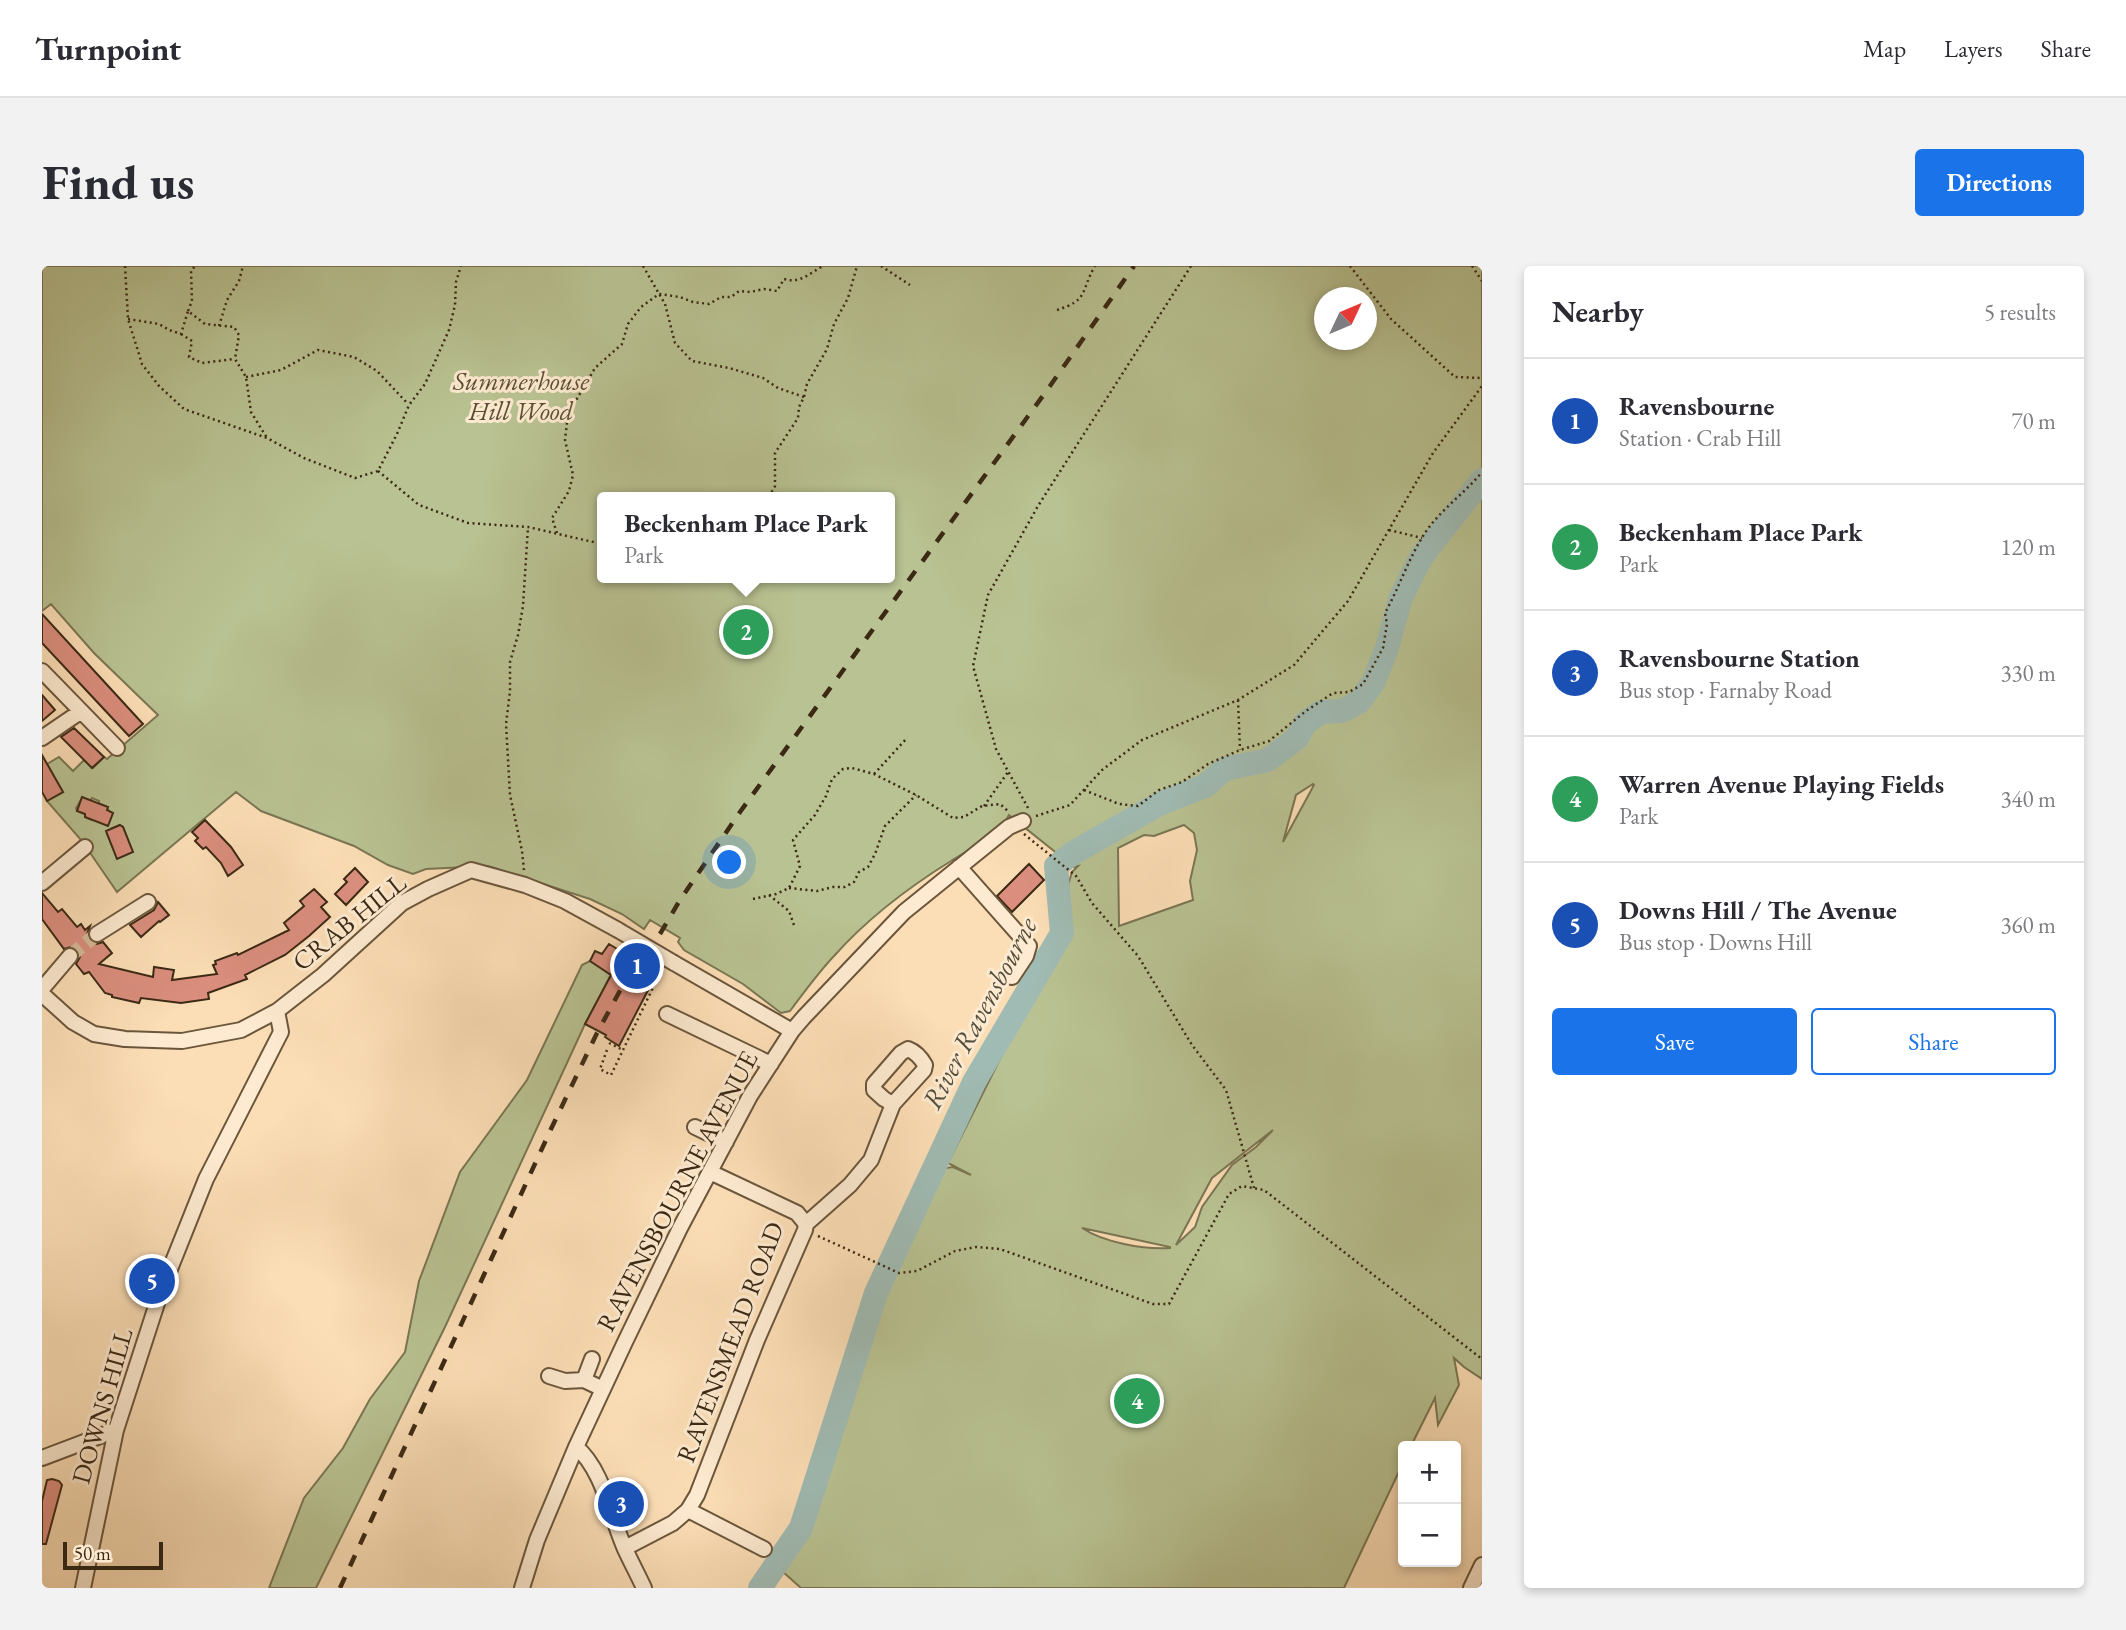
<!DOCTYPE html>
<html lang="en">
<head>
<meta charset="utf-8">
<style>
  :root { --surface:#fff; --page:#f2f2f3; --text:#2b2b33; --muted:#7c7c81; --line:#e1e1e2; --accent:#1a73e8 }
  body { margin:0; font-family:"EB Garamond",serif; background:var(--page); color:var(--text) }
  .controls { position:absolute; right:21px; bottom:21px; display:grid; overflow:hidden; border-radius:7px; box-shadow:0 4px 10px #0003 }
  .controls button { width:63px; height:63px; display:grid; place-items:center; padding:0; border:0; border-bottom:2px solid var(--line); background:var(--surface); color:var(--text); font:35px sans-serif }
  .compass { position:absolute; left:1272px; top:21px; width:63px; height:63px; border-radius:50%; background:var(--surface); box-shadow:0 4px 10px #0003; rotate:46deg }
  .scale { position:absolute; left:21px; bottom:18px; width:100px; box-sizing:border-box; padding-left:7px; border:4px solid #3b2914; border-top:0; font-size:19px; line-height:24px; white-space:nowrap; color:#3b2914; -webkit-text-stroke:5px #fdead0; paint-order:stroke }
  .you { position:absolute; left:688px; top:597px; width:24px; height:24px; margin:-18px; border:5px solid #fff; border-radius:50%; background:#1a73e8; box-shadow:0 0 0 10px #1a73e833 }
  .badge { display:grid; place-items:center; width:46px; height:46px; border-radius:50%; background:var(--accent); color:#fff; font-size:23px; font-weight:700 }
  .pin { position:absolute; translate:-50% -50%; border:4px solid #fff; box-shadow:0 2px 7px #0006 }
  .popup { position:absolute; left:555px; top:226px; width:298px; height:91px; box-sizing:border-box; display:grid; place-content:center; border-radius:7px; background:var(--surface); filter:drop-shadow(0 2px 5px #0005); font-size:23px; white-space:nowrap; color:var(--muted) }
  .popup b { font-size:26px; color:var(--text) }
  .popup::after { content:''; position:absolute; left:50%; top:100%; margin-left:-14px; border:14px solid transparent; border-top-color:var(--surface) }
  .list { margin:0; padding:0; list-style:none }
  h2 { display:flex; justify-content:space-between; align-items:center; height:91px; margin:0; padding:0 28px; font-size:30px }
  h2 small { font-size:23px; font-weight:400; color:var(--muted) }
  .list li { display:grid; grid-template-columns:46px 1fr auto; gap:21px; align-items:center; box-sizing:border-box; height:126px; padding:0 28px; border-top:2px solid var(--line) }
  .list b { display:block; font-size:26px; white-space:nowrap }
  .list p { margin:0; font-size:23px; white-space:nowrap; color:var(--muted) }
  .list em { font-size:23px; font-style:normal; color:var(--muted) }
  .actions { display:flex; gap:14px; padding:21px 28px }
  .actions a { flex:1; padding:16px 0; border:2px solid var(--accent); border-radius:7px; text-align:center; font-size:24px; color:var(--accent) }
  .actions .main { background:var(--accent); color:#fff }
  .map { position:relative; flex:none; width:1440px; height:1322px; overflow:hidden; border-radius:7px }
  header { display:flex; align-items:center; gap:42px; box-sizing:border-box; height:98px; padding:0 35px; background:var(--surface); border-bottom:2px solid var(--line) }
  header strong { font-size:33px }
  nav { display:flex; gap:38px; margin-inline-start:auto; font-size:24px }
  .intro { display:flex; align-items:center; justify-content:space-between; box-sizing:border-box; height:168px; padding:0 42px }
  h1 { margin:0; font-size:49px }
  .button { padding:18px 32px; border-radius:7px; background:var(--accent); color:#fff; font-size:24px; font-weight:700 }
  main { display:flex; gap:42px; padding:0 42px }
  aside { flex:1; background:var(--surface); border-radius:7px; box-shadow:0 4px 10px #0003 }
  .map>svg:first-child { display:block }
  .green { fill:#b9c292; stroke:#7a7653; stroke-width:2; fill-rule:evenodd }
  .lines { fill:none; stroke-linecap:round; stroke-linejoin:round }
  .river { stroke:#a0bbb3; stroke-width:24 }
  .building { fill:#db8e7e; stroke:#3b2914; stroke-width:2 }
  .minor-tunnel { stroke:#d5ba96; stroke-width:14; stroke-dasharray:14 7; stroke-linecap:butt }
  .minor-casing { stroke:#6b563c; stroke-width:18 }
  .path { stroke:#3b2914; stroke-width:2.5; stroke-dasharray:2 3.5; stroke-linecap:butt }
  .minor { stroke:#fdead0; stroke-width:14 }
  .rail { stroke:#3b2914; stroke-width:4.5; stroke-dasharray:12 12; stroke-linecap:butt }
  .minor-bridge-casing { stroke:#6b563c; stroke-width:18; stroke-linecap:butt }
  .minor-bridge { stroke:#fdead0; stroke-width:14 }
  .labels { text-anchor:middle; stroke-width:6; stroke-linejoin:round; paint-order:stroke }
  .park-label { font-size:26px; font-style:italic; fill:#5a4f34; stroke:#fdead0 }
  .street-label { font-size:26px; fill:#3b2914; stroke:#fdead0 }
  .water-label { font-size:28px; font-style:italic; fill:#544e3c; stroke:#fdead0 }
</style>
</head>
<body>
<header>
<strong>Turnpoint</strong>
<nav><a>Map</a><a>Layers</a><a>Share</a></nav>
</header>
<div class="intro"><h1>Find us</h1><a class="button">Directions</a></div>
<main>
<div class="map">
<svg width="1440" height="1322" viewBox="0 0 1440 1322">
  <rect width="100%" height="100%" fill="#fcdeb6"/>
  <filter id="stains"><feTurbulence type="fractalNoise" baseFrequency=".00286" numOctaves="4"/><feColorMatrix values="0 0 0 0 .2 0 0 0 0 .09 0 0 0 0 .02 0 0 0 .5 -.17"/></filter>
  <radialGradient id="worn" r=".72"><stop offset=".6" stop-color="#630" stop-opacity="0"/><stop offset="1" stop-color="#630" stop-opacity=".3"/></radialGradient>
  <path class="green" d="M0 0H1440V1113L1422 1101 1412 1092 1417 1119 1396 1159 1393 1132 1369 1180H1361V1197L1302 1322H759L741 1306 759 1262 838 1017 887 925 896 903 911 901 929 909 906 897 966 777 991 716 996 719 1030 606 1036 600 1032 601 967 549C959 567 925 585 909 595 867 621 825 653 792 690 776 707 762 726 748 745L739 747 701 718 642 684 636 676 638 672 608 654 602 663 580 648 548 633 446 600 384 603 371 608 346 599 312 580 219 545 194 526 75 626 40 575 5 535 21 526 5 498 17 491 31 505 42 494 51 502 62 491 65 493 116 449 52 387 9 338 0 345ZM1282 32H1324V74H1282ZM560 231H848V312H560ZM1271 518 1272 519 1241 576 1254 529ZM40 532 48 535 50 532 57 535 56 537 66 541 65 544 50 554 43 551V548L35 545 34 542ZM78 559 81 561 90 586 75 592 65 568 71 565 70 562ZM1142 559 1152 567 1155 584 1148 615 1151 634 1077 660 1076 582 1102 569 1112 570ZM1231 864 1214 881 1190 899 1160 941 1153 961 1134 979 1170 912ZM1040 962 1128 981V982C1102 984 1061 976 1040 962Z
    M548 695 569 709 543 758 403 1061 274 1322H227L262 1232 301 1182 328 1133 363 1086 377 1015 418 906 485 814 540 699Z"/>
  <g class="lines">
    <path class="river" d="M718 1322 759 1262 834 1027 932 816 1020 667 1014 600 1031 587 1117 538 1163 520 1183 503 1226 494 1255 472 1263 457 1279 446 1300 445 1317 436 1332 415 1345 382 1358 334 1370 309 1380 290 1440 214"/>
  </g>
  <path class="building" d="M0 348 101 458 87 470 0 377Z
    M0 429 13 444 0 455Z
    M32 462 62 491 50 502 19 471Z
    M0 489 21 526 5 535 0 526Z
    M40 531 66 541 65 544 71 547 66 560 43 551V548L35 545Z
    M163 554 189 581 201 599 186 610 179 597 164 581 161 583 153 575 156 572 150 566Z
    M78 559 81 561 91 586 75 593 64 565Z
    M987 598 1002 614 970 646 955 630Z
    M313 602 326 616 304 639 293 628 305 616 302 613Z
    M272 623 285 636 279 641 288 651 267 670 243 689 203 709 205 713 166 727 167 733 139 737 99 732 97 737 70 731V729L63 727 47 706 42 708 34 698 38 691 35 683 29 681 22 683 0 653V627L16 646 20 643 35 661 39 658 43 664 48 660 45 668 47 674 55 678 61 676 70 687 57 698 111 711 112 701 132 704 130 714 175 708 171 699 174 698 173 695 195 687 196 689 247 664 242 657 262 640 258 635Z
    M116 636 127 649 118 656 117 655 99 671 88 659 112 644Z
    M567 678 615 707 577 780 563 771 564 769 543 758 569 709 548 695 553 685 560 688Z
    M10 1213 17 1215 20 1219 4 1278H0V1235L5 1214Z"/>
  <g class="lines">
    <path class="minor-tunnel" d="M28 690 55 668"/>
    <defs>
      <path id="minor" d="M0 405 75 482
        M0 472 38 446
        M917 601 987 680 984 690 970 711
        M0 617 43 581
        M55 668 106 636
        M632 697 750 765
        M0 723 28 690
        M0 728 31 756 52 768 83 773 140 775 199 764 235 745 281 709 360 637 386 623 429 604 483 619 523 635 576 664
        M625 748 729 798
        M653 861 684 876
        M764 958 808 919 829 894 851 838 882 804 883 799C879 792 874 786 866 783L859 787 832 818V824L842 833 851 838
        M507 1110 523 1115 542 1114 561 1123
        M542 1114 550 1093
        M534 1181C561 1203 569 1252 583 1283 589 1296 596 1309 602 1322
        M0 1192 74 1164
        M646 1244 722 1283
        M583 1282 631 1257 646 1244 655 1229 715 1074 763 964 764 958 755 947 668 906
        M41 1322 74 1164 118 1028 164 913 239 766 235 745
        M480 1322 495 1274 534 1181 583 1076 638 962 708 830 750 765 762 751 862 646 967 561 981 555
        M1429 1322 1440 1299"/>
    </defs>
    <use href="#minor" class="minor-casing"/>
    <path class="path" d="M83 0 86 53 100 98 117 120 142 143 225 172 262 192 313 212 336 205 355 168 367 139 383 118 407 64 413 39 414 16 419 0
      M601 0 623 38 633 77 650 95 687 102 721 112 736 122 762 131
      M839 0 868 19
      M1308 0 1349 53 1413 111 1440 112
      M1430 0 1440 15
      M1015 44C1047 34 1038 26 1053 0
      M146 45 150 35 149 5 153 0
      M86 53 117 58 127 64 139 68 146 45 163 58 192 61 197 69 193 93 204 111 209 146 225 172
      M177 60 185 34 197 15 201 0
      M139 68 150 75 147 91 160 97 192 93
      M204 111 239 104 276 84 312 91 335 105 366 138
      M336 205 377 239 426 257 486 261 560 278
      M727 231 733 220V187L756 152 757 141 762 131 765 118 785 83 792 58 806 32 815 0
      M1347 264 1380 272
      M515 267 510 252 527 225 531 209 523 174 526 148 553 102 580 78 586 58 599 41 617 28 638 31 651 36 667 38 679 31H689L697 25 708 26 722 23 735 25 742 13C758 18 768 7 781 0
      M1196 434 1198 484
      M832 508 865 472
      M1042 524 1077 538 1096 540 1117 524 1140 516 1166 498 1198 484 1227 475 1264 445 1291 427 1307 426 1321 418 1341 382 1345 358 1343 347C1357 322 1367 291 1383 267 1398 244 1422 228 1440 206
      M942 540 966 506
      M986 542 954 483 931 400 946 329 996 240 1149 0
      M994 550 1028 539 1060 504 1100 474 1196 434 1252 399 1306 335 1391 187 1440 120
      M982 568 1034 610 1050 637 1096 690 1150 779 1184 824 1212 922
      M482 604 480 585 468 529 464 458 468 425V396L476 369 481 340 486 261
      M747 622 775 625 791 621H803L812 616 817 606 826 601 833 588 843 560 874 529
      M727 629 747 645 753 662
      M711 633 734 628 747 622 758 600 751 574 773 549 784 530 790 513 801 503 810 502 832 508 874 529 911 552 922 551 940 540 958 538 967 546
      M574 716V702L583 685
      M567 777 579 783
      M565 784 558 803 569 809 619 705
      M776 970 857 1007 875 1005 913 985 934 981 958 983 1111 1038H1127L1187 928 1200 920 1222 924 1440 1093"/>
    <use href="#minor" class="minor"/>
    <path class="rail" d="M618 668 638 634 698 546 1008 120 1092 0
      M298 1322 509 863 555 767 605 675"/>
    <defs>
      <path id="minor-bridge" d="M576 664 632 697"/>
    </defs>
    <use href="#minor-bridge" class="minor-bridge-casing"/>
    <use href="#minor-bridge" class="minor-bridge"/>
  </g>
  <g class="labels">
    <g class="park-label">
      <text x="479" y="124">Summerhouse<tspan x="479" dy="30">Hill Wood</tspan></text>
    </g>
    <g class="street-label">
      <text transform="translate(307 656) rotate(-39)" y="9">CRAB HILL</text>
      <text transform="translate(635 925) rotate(-62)" y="9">RAVENSBOURNE AVENUE</text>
      <text transform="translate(688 1076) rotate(-69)" y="9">RAVENSMEAD ROAD</text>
      <text transform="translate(60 1140) rotate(-74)" y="9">DOWNS HILL</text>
    </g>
    <g class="water-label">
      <text transform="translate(937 747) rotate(-62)" y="10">River Ravensbourne</text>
    </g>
  </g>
  <rect width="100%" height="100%" filter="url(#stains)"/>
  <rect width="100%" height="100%" fill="url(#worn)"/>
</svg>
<div class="controls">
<button>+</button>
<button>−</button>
</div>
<svg class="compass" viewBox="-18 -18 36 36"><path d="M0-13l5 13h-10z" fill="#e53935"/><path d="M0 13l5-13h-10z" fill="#7c7c81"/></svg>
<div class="scale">50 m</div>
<div class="you"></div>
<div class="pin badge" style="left:595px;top:700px;background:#1a4fb4">1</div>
<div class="pin badge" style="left:704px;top:366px;background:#2e9e5b">2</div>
<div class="popup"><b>Beckenham Place Park</b>Park</div>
<div class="pin badge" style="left:579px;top:1238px;background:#1a4fb4">3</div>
<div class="pin badge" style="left:1095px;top:1135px;background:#2e9e5b">4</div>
<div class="pin badge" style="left:110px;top:1015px;background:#1a4fb4">5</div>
</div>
<aside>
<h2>Nearby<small>5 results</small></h2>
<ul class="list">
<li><span class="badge" style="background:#1a4fb4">1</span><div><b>Ravensbourne</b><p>Station · Crab Hill</p></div><em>70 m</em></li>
<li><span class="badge" style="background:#2e9e5b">2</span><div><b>Beckenham Place Park</b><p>Park</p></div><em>120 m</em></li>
<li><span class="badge" style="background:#1a4fb4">3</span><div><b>Ravensbourne Station</b><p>Bus stop · Farnaby Road</p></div><em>330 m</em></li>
<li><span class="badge" style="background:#2e9e5b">4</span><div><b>Warren Avenue Playing Fields</b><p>Park</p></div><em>340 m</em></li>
<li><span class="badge" style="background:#1a4fb4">5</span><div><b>Downs Hill / The Avenue</b><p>Bus stop · Downs Hill</p></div><em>360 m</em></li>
</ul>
<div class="actions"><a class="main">Save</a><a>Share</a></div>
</aside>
</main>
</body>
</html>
